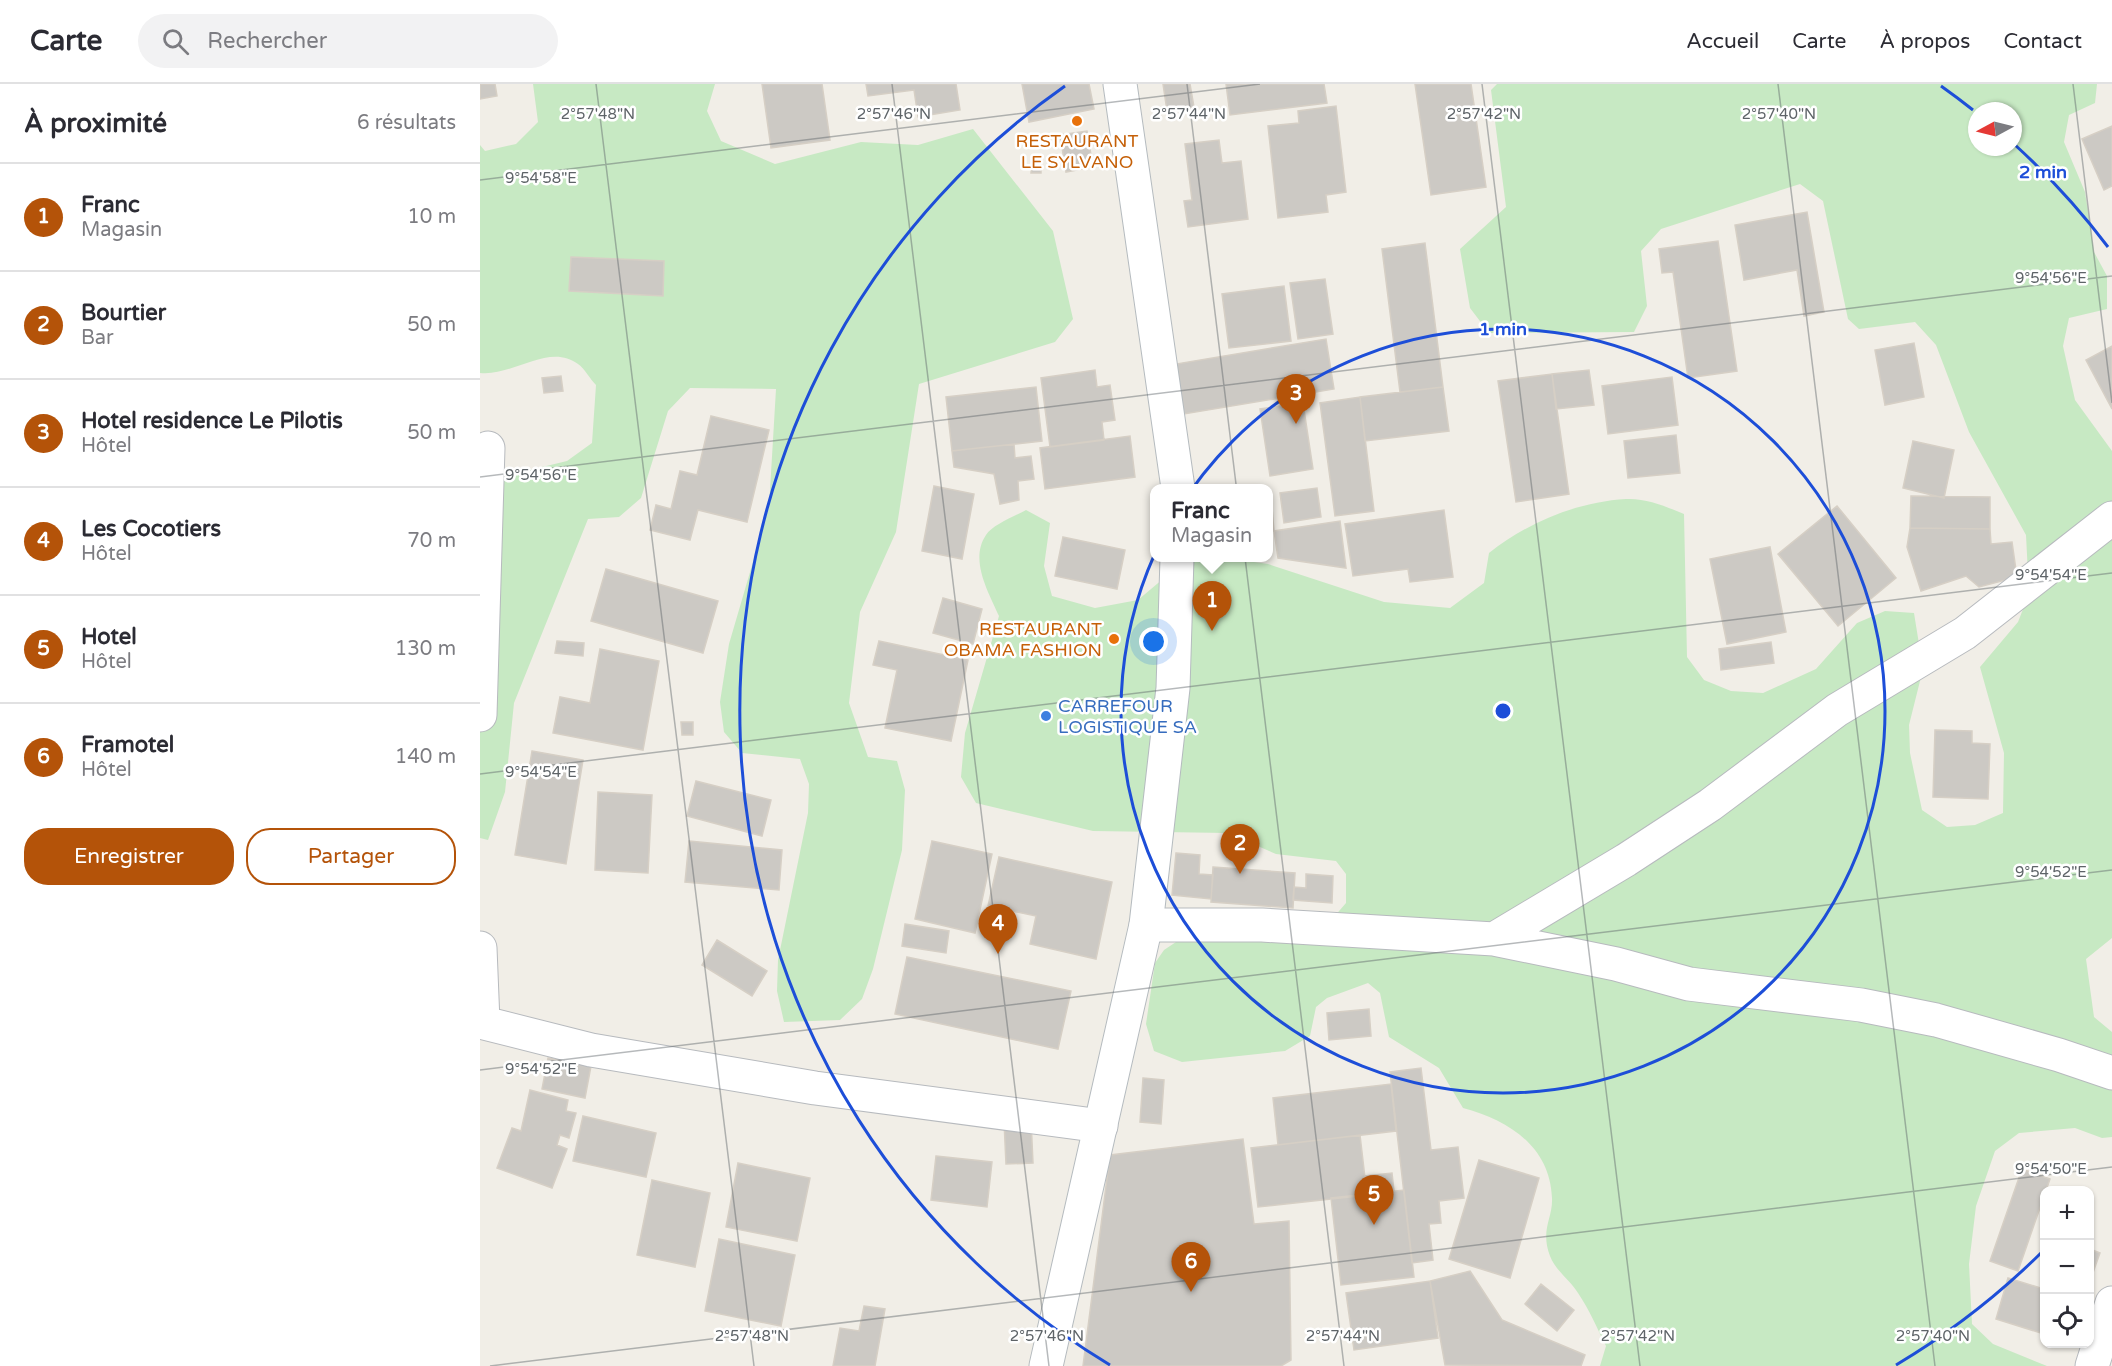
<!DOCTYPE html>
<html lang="fr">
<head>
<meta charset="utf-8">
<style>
  :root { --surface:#fff; --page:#f2f2f3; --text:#2b2b33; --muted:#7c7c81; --line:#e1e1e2; --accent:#b45309 }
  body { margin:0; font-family:"Varela Round",sans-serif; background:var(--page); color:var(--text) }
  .controls { position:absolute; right:18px; bottom:18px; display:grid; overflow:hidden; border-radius:12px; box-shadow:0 2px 4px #0004 }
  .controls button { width:54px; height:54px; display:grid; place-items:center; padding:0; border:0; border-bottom:2px solid var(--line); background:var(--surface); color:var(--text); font:30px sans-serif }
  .compass { position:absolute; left:1488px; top:18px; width:54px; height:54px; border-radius:50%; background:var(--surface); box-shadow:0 2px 4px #0004; rotate:263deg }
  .you { position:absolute; left:674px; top:558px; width:21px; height:21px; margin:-15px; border:4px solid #fff; border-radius:50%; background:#1a73e8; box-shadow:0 0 0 9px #1a73e833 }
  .badge { display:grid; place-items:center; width:39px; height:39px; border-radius:50%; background:var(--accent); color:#fff; font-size:20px; font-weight:700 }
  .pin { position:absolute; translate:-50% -50px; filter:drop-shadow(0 2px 3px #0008) }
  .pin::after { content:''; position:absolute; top:32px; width:21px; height:18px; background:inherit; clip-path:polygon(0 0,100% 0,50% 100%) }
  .popup { position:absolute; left:670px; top:400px; width:123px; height:78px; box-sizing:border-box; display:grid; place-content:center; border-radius:12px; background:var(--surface); filter:drop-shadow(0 2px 4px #0005); font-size:20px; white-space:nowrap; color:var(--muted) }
  .popup b { font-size:22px; color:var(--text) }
  .popup::after { content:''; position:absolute; left:50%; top:100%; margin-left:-12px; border:12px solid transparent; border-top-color:var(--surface) }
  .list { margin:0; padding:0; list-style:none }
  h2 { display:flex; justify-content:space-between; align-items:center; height:78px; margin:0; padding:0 24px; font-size:26px }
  h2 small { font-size:20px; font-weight:400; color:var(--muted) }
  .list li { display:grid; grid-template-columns:39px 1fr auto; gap:18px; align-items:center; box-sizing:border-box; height:108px; padding:0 24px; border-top:2px solid var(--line) }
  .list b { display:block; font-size:22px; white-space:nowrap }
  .list p { margin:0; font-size:20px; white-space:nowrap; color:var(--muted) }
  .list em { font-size:20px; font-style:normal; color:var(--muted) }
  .actions { display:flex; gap:12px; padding:18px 24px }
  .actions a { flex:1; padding:14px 0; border:2px solid var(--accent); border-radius:24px; text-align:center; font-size:21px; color:var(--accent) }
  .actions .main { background:var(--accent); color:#fff }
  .icon { flex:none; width:33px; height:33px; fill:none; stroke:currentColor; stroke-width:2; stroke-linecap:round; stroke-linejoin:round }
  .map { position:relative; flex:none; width:1632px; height:1282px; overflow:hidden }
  header { display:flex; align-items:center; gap:36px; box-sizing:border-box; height:84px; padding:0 30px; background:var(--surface); border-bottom:2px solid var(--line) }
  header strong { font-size:28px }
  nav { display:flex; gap:33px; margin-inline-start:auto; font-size:21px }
  .search { width:420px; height:54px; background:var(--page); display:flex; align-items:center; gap:15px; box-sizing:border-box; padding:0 21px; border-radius:33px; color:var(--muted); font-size:22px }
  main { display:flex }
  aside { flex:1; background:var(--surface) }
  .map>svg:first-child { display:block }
  .green { fill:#c7e9c3; fill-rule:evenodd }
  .building { fill:#ccc9c4; stroke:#d6cfc5; stroke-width:1.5 }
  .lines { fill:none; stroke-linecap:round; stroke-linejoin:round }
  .street-casing { stroke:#b7babe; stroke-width:35 }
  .secondary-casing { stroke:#b5bbbf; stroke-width:35 }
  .street { stroke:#fff; stroke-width:33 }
  .secondary { stroke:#fff; stroke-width:33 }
  .ticks { fill:none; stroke:#5e6468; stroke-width:1.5; stroke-opacity:0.45 }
  .ring { fill:none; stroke:#1d4ed8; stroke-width:3 }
  .food-dot { fill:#e8710a; stroke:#fff; stroke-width:2 }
  .shop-dot { fill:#3f7fe0; stroke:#fff; stroke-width:2 }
  .labels { text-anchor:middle; stroke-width:5; stroke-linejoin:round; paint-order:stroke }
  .food-label { font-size:18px; fill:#c56008; stroke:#fff }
  .shop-label { font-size:18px; fill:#366cbe; stroke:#fff; text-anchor:start }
  .ticks-label { font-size:15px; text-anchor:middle; fill:#5e6468; stroke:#fff; stroke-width:5; stroke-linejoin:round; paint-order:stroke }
  .centre { fill:#1d4ed8; stroke:#fff; stroke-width:3 }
  .ring-label { font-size:18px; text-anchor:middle; font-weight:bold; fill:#1d4ed8; stroke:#fff; stroke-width:5; stroke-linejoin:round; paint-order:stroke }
</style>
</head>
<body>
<header>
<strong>Carte</strong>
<div class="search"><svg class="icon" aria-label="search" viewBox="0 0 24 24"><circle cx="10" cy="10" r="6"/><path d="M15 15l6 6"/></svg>Rechercher</div>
<nav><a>Accueil</a><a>Carte</a><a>À propos</a><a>Contact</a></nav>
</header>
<main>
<aside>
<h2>À proximité<small>6 résultats</small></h2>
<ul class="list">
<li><span class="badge">1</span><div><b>Franc</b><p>Magasin</p></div><em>10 m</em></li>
<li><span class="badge">2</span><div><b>Bourtier</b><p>Bar</p></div><em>50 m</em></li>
<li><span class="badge">3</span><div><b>Hotel residence Le Pilotis</b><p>Hôtel</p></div><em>50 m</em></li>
<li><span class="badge">4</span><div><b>Les Cocotiers</b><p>Hôtel</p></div><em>70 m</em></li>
<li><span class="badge">5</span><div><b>Hotel</b><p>Hôtel</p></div><em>130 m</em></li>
<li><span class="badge">6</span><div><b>Framotel</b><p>Hôtel</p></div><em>140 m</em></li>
</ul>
<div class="actions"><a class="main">Enregistrer</a><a>Partager</a></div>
</aside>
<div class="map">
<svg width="1632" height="1282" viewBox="0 0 1632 1282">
  <rect width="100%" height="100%" fill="#f1eee7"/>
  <path class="green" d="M53 0H235L227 27 241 57 295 80 381 58 438 61 493 45 573 147 593 235 575 258 439 300 416 448 380 528 369 619 388 673 417 677 425 706 422 766 393 885 382 915 360 936 304 938 297 907 298 876 328 729 329 700 320 675 262 669 244 648 240 618 249 560 289 423 296 305 210 304 188 327 161 414 139 433 108 435 34 619 25 708 8 756 0 754V398L87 377 112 359 116 301C110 295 105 285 98 280 69 258 32 293 0 289V61L5 67 36 60 58 38Z
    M1017 0H1617L1615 19 1589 31 1584 58 1605 108 1614 168 1627 192V225L1589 234 1583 262 1595 316 1632 367V854L1606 875 1614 933 1632 948V1053L1622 1054 1595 1044 1539 1049 1515 1067 1496 1122 1489 1180 1492 1240 1513 1260 1567 1282H1120L1126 1262C1117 1244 1109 1225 1098 1209 1090 1196 1075 1186 1070 1172 1060 1145 1073 1135 1072 1114 1070 1062 1028 1036 983 1024L959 984 909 953 900 909 888 899 847 914 836 923 830 952 805 967 702 978 674 967 666 940 675 879 684 866 696 858 847 841 866 819V790L856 777 796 770 748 749 613 747 496 719 481 693 485 649 519 532C509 509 489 476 506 451 512 441 535 432 546 426L570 439 564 482 572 512 615 524 658 516 703 478 746 474 788 480 904 518 970 524 1004 499 1009 469C1047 439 1096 418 1146 415 1166 414 1185 422 1204 430L1207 573 1224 596 1251 607 1283 609 1336 585 1377 539 1405 527 1434 529 1443 585 1429 641 1430 669 1442 726 1467 743 1495 741 1523 729 1524 669 1500 583 1538 538 1549 510 1546 451 1489 348 1456 261 1435 238 1379 245 1368 235 1343 117 1320 100 1181 145 1161 167 1167 222 1154 248 1009 249 990 224 980 165 1026 123 1011 6ZM1497 27H1533V63H1497Z"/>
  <path class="building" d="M0 0H15L17 12 0 15Z
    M282 0H342L350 56 291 64Z
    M386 0H476L480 26 438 33 434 6 388 12Z
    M542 0H609L614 25 549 38Z
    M683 0H710L714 23 687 27Z
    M746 0H844L847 19 750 31Z
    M935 0H991L1006 103 951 111Z
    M856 22 866 108 846 111 848 128 798 134 788 42 819 39 818 27Z
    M1632 42V102L1624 106 1602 55Z
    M607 47 613 83 586 88 580 51Z
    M739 56 742 79 761 77 768 135 708 143 704 117 712 116 705 60Z
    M552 77H561V89H551Z
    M1327 128 1344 228 1324 232 1317 186 1264 196 1255 141Z
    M1238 157 1257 287 1208 294 1193 188 1182 189 1179 165Z
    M945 159 963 303 920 308 902 165Z
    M91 173 184 177 183 212 89 207Z
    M845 195 853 250 818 255 810 199Z
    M804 202 811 257 749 264 742 210Z
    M846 255 854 305 704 330 696 280Z
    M1434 259 1444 313 1405 321 1395 266Z
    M1632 262V325L1606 276Z
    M615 286 617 303 630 301 635 336 622 338 624 356 570 363 561 294Z
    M1109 286 1114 321 1076 325 1072 290Z
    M1072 290 1089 410 1036 418 1018 297Z
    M81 292 83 307 64 309 62 294Z
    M1192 293 1198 341 1128 350 1122 302Z
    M556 303 562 357 472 367 466 313Z
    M963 303 969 347 885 357 880 313Z
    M880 313 894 427 855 432 840 319Z
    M823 319 833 385 790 392 780 325Z
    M231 332 289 346 267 438 218 426 210 456 170 446 176 421 191 425 200 387 217 391Z
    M1196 351 1200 389 1148 394 1144 357Z
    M650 352 655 393 565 405 560 364Z
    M1433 357 1474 366 1464 414 1423 404Z
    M534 360 535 374 551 372 554 395 538 397 539 416 520 420 514 390 474 383 472 367Z
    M454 402 494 410 482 475 442 467Z
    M837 404 841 433 804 439 800 409Z
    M1431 412 1510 413V445L1430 444Z
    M1357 422 1416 494 1358 542 1298 470Z
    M789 424H792L794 447H789Z
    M964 426 973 493 930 498 928 485 873 492 865 440Z
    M860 437 866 484 798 474 794 447Z
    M1430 444 1510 445 1511 460 1532 458 1537 493 1499 503 1486 492 1441 507 1427 463Z
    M583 453 645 466 637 505 575 492Z
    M1290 463 1306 548 1247 560 1230 475Z
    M126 485 238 517 223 569 111 537Z
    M463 514 502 525 493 560 453 549Z
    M77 557 104 559 103 572 75 569Z
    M399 557 488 576 471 657 405 644 417 586 393 581Z
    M1291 558 1294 579 1241 586 1239 565Z
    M120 565 179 577 163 666 73 649 80 613 110 619Z
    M201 638H213V651H202Z
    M1455 646 1492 647V659L1510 660 1508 715 1453 713Z
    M52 667 103 676 86 780 35 771Z
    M216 697 291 716 282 752 207 732Z
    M118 708 172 711 168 789 115 786Z
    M209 757 302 766 299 806 205 798Z
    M452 757 512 770 495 849 435 835Z
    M696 769 720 771 719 790 733 791 731 815 692 811Z
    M519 773 632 798 616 875 550 860 556 832 508 822Z
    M733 783 815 789 813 824 731 818Z
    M826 790 853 792 852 819 813 816 814 803 826 804Z
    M425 840 469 847 466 869 422 862Z
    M237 856 287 887 272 912 222 881Z
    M427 873 591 907 578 965 415 930Z
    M889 925 891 952 849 956 847 929Z
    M68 974 111 982 105 1014 62 1005Z
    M941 984 951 1066 978 1063 984 1114 959 1117 961 1139 949 1140 953 1176 932 1179 910 988Z
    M663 994 684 996 681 1040 660 1038Z
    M911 1000 916 1047 798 1061 793 1014Z
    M50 1006 88 1016 86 1027 96 1029 89 1054 80 1051 77 1061 87 1065 72 1104 17 1084 32 1044 41 1047Z
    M103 1032 176 1049 166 1093 93 1077Z
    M551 1036 553 1079 526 1080 524 1037Z
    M880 1051 887 1111 778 1123 771 1064Z
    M763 1055 774 1140 809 1137 811 1276 801 1282H603L630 1071Z
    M456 1072 512 1078 507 1123 451 1116Z
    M999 1076 1059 1094 1030 1194 969 1175Z
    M258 1079 330 1094 317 1157 246 1143Z
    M1542 1085 1570 1095 1538 1187 1510 1177Z
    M912 1089 914 1107 887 1111 885 1092Z
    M172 1096 230 1109 215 1183 157 1171Z
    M924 1106 934 1193 861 1201 851 1114Z
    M239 1155 315 1171 301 1242 225 1227Z
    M1610 1165 1620 1169 1610 1197Z
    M990 1187 1022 1236 1105 1271 1101 1282 965 1281 950 1197Z
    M1528 1194 1564 1205V1250L1516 1235Z
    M950 1197 958 1254 874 1266 866 1209Z
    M1061 1200 1094 1226 1077 1247 1045 1220Z
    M384 1222 405 1225 395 1282H353L360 1244 379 1247Z"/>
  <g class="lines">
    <defs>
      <path id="street" d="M0 631 8 364
        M666 841H782L1014 855 1136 880 1209 900 1381 921 1456 936 1579 971 1632 989
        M1014 855 1146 776 1230 721 1357 626 1485 549 1632 434
        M0 864 3 938
        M0 938 111 966 335 1004 621 1042
        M1612 1282 1632 1219"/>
      <path id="secondary" d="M640 0 698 404
        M566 1282 666 841 693 604 697 474"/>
    </defs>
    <use href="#street" class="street-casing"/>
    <use href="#secondary" class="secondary-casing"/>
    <use href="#street" class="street"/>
    <use href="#secondary" class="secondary"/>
  </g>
  <path class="ticks" d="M116 0 274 1282M412 0 569 1282M707 0 864 1282M1002 0 1160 1282M1298 0 1455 1282M1593 0 1632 319M0 96 780 0M0 393 1632 192M0 690 1632 489M0 986 1632 786M10 1282 1632 1083"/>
  <g class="ring">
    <circle cx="1023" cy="627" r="382"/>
    <path d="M1563 1167A763 763 0 0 1 1416 1281M630 1281A763 763 0 0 1 585 2M1461 2A763 763 0 0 1 1493 26M1534 60A763 763 0 0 1 1628 163"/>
  </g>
  <g class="food-dot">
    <circle cx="597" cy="37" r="6"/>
    <circle cx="634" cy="555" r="6"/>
  </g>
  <circle class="shop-dot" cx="566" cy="632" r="6"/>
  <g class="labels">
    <g class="food-label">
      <text x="597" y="63">RESTAURANT<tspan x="597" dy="21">LE SYLVANO</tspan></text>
      <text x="622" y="551" text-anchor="end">RESTAURANT<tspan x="622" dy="21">OBAMA FASHION</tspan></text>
    </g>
    <g class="shop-label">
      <text x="578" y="628">CARREFOUR<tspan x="578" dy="21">LOGISTIQUE SA</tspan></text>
    </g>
  </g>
  <g class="ticks-label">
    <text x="118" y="35">2°57'48"N</text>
    <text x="414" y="35">2°57'46"N</text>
    <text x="709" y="35">2°57'44"N</text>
    <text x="1004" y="35">2°57'42"N</text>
    <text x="1299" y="35">2°57'40"N</text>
    <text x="61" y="99">9°54'58"E</text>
    <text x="1571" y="199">9°54'56"E</text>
    <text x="61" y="396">9°54'56"E</text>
    <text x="1571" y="496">9°54'54"E</text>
    <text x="61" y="693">9°54'54"E</text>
    <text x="1571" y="793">9°54'52"E</text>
    <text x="61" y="990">9°54'52"E</text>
    <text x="1571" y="1090">9°54'50"E</text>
    <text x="272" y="1257">2°57'48"N</text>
    <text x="567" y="1257">2°57'46"N</text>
    <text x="863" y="1257">2°57'44"N</text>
    <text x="1158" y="1257">2°57'42"N</text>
    <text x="1453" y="1257">2°57'40"N</text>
  </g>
  <circle cx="1023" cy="627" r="9" class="centre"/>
  <g class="ring-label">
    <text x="1563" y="94">2 min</text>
    <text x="1023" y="251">1 min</text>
  </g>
</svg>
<div class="controls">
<button>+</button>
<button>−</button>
<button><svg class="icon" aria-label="locate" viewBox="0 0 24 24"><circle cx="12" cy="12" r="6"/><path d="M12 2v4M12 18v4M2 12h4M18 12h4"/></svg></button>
</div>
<svg class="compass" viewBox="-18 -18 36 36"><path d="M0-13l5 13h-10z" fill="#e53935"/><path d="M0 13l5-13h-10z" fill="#7c7c81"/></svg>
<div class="you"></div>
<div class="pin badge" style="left:732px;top:547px">1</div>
<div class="popup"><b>Franc</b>Magasin</div>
<div class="pin badge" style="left:760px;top:790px">2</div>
<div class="pin badge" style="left:816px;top:340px">3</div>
<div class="pin badge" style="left:518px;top:870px">4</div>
<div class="pin badge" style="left:894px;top:1141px">5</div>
<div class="pin badge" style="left:711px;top:1208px">6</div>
</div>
</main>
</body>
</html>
